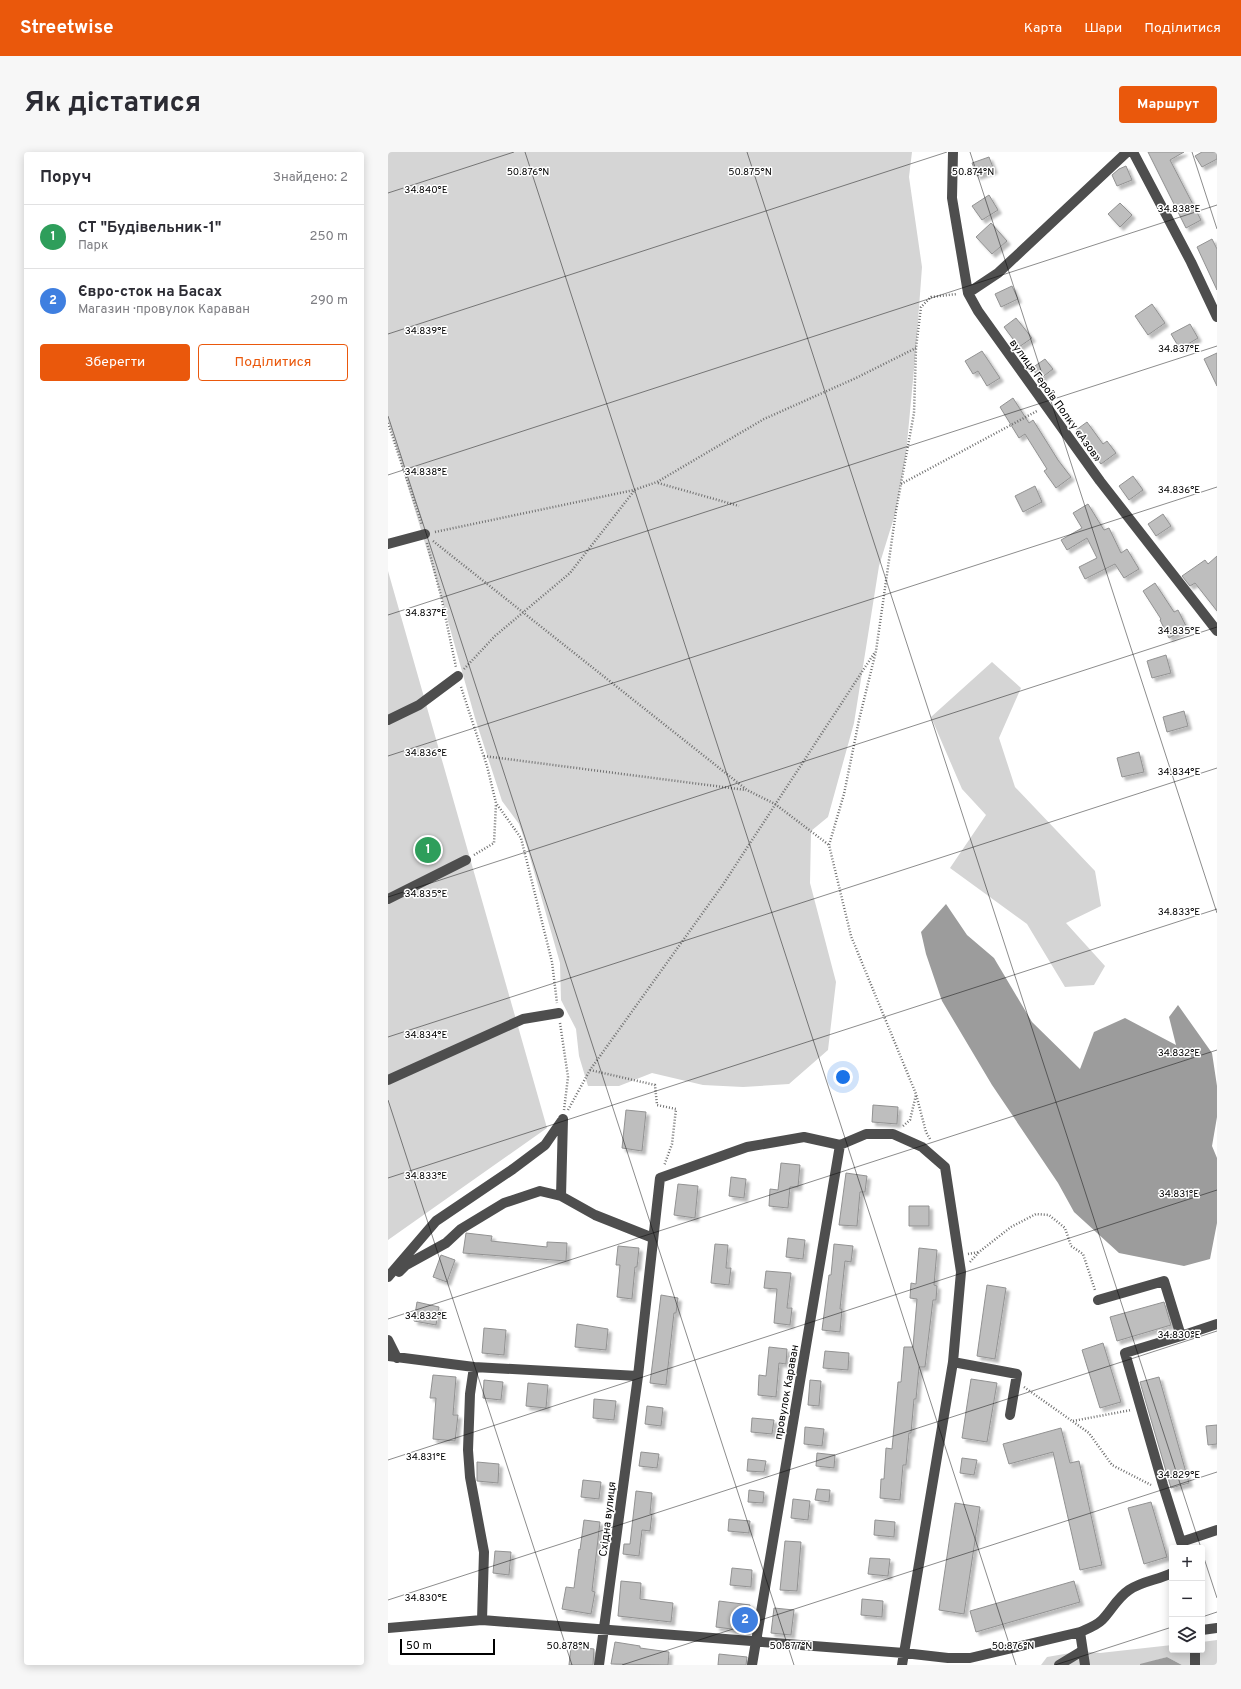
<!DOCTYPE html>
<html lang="uk">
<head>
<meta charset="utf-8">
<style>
  :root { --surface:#fff; --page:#f7f7f7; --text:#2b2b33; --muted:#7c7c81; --line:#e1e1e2; --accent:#ea580c }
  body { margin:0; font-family:Overpass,sans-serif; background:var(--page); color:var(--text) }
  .controls { position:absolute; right:12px; bottom:12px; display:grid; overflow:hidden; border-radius:4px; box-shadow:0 2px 10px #0003 }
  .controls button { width:36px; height:36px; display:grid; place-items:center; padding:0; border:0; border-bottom:1px solid var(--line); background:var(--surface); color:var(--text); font:20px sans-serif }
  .scale { position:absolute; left:12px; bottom:10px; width:95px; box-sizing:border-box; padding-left:4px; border:2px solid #000; border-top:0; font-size:11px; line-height:14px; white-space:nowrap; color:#000; -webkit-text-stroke:3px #fff; paint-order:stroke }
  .you { position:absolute; left:455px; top:925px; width:14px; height:14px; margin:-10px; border:3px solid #fff; border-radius:50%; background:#1a73e8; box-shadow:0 0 0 6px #1a73e833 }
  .badge { display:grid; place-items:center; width:26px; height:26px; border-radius:50%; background:var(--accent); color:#fff; font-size:13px; font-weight:700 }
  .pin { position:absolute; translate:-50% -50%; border:2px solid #fff; box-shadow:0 1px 4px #0006 }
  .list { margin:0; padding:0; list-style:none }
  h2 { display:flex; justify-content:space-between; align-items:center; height:52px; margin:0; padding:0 16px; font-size:17px }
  h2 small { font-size:13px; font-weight:400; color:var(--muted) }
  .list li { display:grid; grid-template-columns:26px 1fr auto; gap:12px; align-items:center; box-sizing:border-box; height:64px; padding:0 16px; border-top:1px solid var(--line) }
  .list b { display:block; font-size:15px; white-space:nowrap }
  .list p { margin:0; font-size:13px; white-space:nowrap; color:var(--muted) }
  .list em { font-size:13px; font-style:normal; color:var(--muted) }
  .actions { display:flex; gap:8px; padding:12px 16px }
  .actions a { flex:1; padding:9px 0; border:1px solid var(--accent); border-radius:4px; text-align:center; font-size:14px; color:var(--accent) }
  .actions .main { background:var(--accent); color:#fff }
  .icon { flex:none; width:22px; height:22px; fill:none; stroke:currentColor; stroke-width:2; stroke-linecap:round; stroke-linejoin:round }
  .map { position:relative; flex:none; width:829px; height:1513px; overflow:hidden; border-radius:4px }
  header { display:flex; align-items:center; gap:24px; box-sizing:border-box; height:56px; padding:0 20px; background:var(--accent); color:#fff }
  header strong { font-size:19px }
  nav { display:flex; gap:22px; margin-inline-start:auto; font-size:14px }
  .intro { display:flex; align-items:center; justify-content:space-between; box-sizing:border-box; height:96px; padding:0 24px }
  h1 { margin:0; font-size:28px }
  .button { padding:10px 18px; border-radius:4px; background:var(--accent); color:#fff; font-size:14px; font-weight:700 }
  main { display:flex; gap:24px; padding:0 24px }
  aside { flex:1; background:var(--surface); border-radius:4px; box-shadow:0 2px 10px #0003 }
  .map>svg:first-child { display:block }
  .green { fill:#d5d5d5 }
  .water { fill:#9c9c9c }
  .building { fill:#bebebe; stroke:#929292; filter:url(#shadow) }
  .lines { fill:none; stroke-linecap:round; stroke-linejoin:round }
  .path { stroke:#707070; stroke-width:2.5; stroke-dasharray:1 2; stroke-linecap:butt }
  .minor { stroke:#4e4e4e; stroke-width:10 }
  .ticks { fill:none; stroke:#000; stroke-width:1; stroke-opacity:0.45 }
  .labels { text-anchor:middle; stroke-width:3; stroke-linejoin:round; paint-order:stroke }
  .street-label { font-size:11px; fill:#000; stroke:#fff }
  .ticks-label { font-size:10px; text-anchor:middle; fill:#000; stroke:#fff; stroke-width:3; stroke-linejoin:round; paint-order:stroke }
</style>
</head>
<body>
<header>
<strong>Streetwise</strong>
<nav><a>Карта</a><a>Шари</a><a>Поділитися</a></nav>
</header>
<div class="intro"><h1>Як дістатися</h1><a class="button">Маршрут</a></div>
<main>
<aside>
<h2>Поруч<small>Знайдено: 2</small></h2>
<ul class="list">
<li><span class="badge" style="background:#2e9e5b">1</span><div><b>СТ &quot;Будівельник-1&quot;</b><p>Парк</p></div><em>250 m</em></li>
<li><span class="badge" style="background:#3f7fe0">2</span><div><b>Євро-сток на Басах</b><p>Магазин · провулок Караван</p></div><em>290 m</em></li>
</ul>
<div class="actions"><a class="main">Зберегти</a><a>Поділитися</a></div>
</aside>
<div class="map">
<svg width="829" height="1513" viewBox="0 0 829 1513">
  <defs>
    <filter id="shadow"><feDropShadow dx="3.5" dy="3.5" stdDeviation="1" flood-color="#0004"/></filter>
  </defs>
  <rect width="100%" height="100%" fill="#fff"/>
  <path class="green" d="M0 0H524L521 25 534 115 528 196 518 302 508 359 491 414 466 571 440 665 423 679 422 731 448 830 440 898 401 932 355 935 315 933 264 921 231 934H200L191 904 188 877 173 848 172 811 139 695 131 672 114 649 87 566 53 444 0 269Z
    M0 419 159 976 0 1088Z
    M604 510 633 536 611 586 627 635 707 719 713 754 678 771 717 814 706 833 677 835 639 772 562 716 598 663 574 637 543 565Z
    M829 1488V1513H794L779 1505 752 1513H653L659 1505 694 1499 712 1501 784 1493V1498H814V1490Z"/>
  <path class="water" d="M558 752 579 783 606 806 644 870 692 917 706 880 737 866 788 893 781 865 790 853 824 901 829 934V965L824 994 829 1006V1071L822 1107 796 1114 731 1101 686 1060 670 1031 604 933 554 849 538 802 533 780Z
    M779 1505 794 1513H752V1512Z"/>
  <path class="building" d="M760 0H796L782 8 813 68 798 76Z
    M814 0H829V7L814 15 807 4Z
    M601 5 606 18 589 24 584 11Z
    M738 14 744 28 729 34 724 23 731 17Z
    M601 43 610 58 594 68 584 54Z
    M732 51 744 63 732 75 720 62Z
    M603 71 619 89 604 102 588 85Z
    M824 87 829 97V138L809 95Z
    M624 134 630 147 613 155 607 142Z
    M764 152 777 171 760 183 747 164Z
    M628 166 644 186 631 195 616 175Z
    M802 172 810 186 792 197 783 182Z
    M594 199 612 226 599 234 590 219 585 222 577 209Z
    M829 201V234L816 207Z
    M657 207 665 217 652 227 644 216Z
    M625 246 641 271 645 268 670 308 683 325 668 336 656 319 659 317 637 282 631 286 612 255Z
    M699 270 715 292 719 289 728 301 713 312 688 278Z
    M745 324 755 338 741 348 731 334Z
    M647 334 654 350 635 360 627 344Z
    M700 352 716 378 721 376 733 401 739 397 751 417 736 426 727 412 697 427 691 415 709 406 699 386 679 398 673 388 694 376 685 361Z
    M775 362 783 374 768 384 760 372Z
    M829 404V459L807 431 802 434 794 424 817 408 820 412Z
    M767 431 786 460 790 458 799 476 781 486 772 468 773 467 755 439Z
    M778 503 783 521 764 526 759 509Z
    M796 559 800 574 779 580 775 565Z
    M751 600 756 620 734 625 729 606Z
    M485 953 510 955 509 972 484 970Z
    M238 958 258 960 254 999 234 996Z
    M393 1011 412 1013 410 1035H402L400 1056 381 1054 382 1037 390 1038Z
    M458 1021 479 1024 477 1040H472L469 1074 451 1073Z
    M343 1025 358 1027 356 1046 341 1044Z
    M290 1032 310 1034 307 1066 286 1063Z
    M521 1054H541V1074H521Z
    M78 1081 104 1084 103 1089 159 1095V1090L179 1091 178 1109 75 1101Z
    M400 1086 417 1088 415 1107 398 1105Z
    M327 1092 340 1093 338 1116H343L341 1133 323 1131Z
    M446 1092 465 1094 463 1110 457 1109 452 1157H454L452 1180 434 1178 441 1123H443Z
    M230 1094 251 1096 249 1115H247L244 1147 229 1145 232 1113H228Z
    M531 1096 549 1098 546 1133 549 1134 548 1148H545L537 1215H531L528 1247H526L523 1281H521L518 1313H515L512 1348 492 1346 493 1327H496L498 1296 504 1297 510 1230H513L516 1195H525L529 1147 522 1146 523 1131 528 1132Z
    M53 1103 67 1108 59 1130 45 1125Z
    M378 1119 403 1121 399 1156H404L402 1173 386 1171 389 1137 376 1136Z
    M599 1133 618 1136 607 1207 589 1204Z
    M273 1143 290 1146 288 1161H286L278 1233 262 1231Z
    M29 1150 51 1155 48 1173 26 1169Z
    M776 1150 783 1173 729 1189 722 1165Z
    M189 1172 220 1177 218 1198 187 1195Z
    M96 1176 118 1178 116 1203 94 1201Z
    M715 1191 733 1250 712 1256 694 1198Z
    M381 1195 399 1197 398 1212 391 1211 388 1245 370 1243 371 1223 378 1224Z
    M437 1199 461 1201 460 1218 435 1216Z
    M45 1223 68 1225 65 1263H70L67 1289 45 1287 48 1246H42Z
    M771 1225 801 1331 783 1336 752 1230Z
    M583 1227 609 1231 599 1290 574 1286Z
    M96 1228 115 1230 113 1248 95 1246Z
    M422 1228 433 1229 431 1254 420 1253Z
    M140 1231 160 1233 158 1256 138 1254Z
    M206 1247 228 1249 226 1268 205 1266Z
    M259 1254 275 1256 273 1274 257 1272Z
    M364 1266 386 1268 384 1282 363 1280Z
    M829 1273V1292L820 1293 818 1274Z
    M417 1275 436 1277 434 1294 416 1292Z
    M673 1276 682 1311 691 1309 714 1413 692 1418 665 1300 621 1312 615 1292Z
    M253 1300 271 1302 269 1316 251 1314Z
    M429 1301 447 1303 446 1316 428 1314Z
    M574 1306 589 1308 586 1323 572 1321Z
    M360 1307 378 1309 376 1320 359 1319Z
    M89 1310 111 1312 110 1331 89 1329Z
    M195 1328 213 1330 211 1347 193 1345Z
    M429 1337 442 1338 441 1350 427 1348Z
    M361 1338 376 1340 375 1351 360 1350Z
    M248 1339 264 1341 262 1362H264L262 1379 254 1378 251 1404 235 1402 236 1392H242Z
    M405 1347 422 1349 420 1368 403 1366Z
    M763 1350 779 1405 756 1412 740 1356Z
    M567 1351 592 1355 576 1462 551 1458Z
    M341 1367 362 1369 361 1381 340 1379Z
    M196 1368 212 1370 204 1439 207 1440 203 1462 174 1457 178 1435 186 1436 191 1397 192 1398Z
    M487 1368 507 1370 506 1385 486 1383Z
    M397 1389 413 1390 409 1439 392 1438Z
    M107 1399 123 1400 121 1423 105 1421Z
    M482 1406 502 1407 500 1424 480 1422Z
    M344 1416 364 1418 363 1435 342 1433Z
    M233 1429 253 1431 252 1447 285 1451 283 1470 230 1464Z
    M686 1429 692 1450 588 1480 582 1459Z
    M474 1447 495 1449 494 1465 473 1463Z
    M331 1449 362 1453 359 1479 328 1475Z
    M386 1456 406 1458 403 1483 383 1481Z
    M227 1490 252 1494V1496L281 1500 280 1513 223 1512Z
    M183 1494 206 1497 205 1513H181Z
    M331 1502 359 1505 358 1513H330Z"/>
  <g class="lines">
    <path class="path" d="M0 271 34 373
      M270 331 351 354
      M513 332 649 259
      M47 380 246 338 269 330 376 267 468 226 528 196
      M45 389 359 638 387 652 441 693
      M39 391 53 444 68 515
      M76 517 107 484 182 421 246 339
      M73 535 99 614 108 651 133 686 164 810 169 851
      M96 604 358 638
      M86 703 106 691 108 652
      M172 871 180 925 176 958
      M202 918 267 933 269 953 288 957 284 992 276 1014
      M180 958 202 918 334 734 487 500
      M515 974 522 968 528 943
      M542 987 538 980 528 942 463 784 441 693 456 642 471 568 488 499 508 359 526 261 528 196 533 155 543 145 569 142
      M580 1102 591 1100
      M582 1110 591 1100 623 1075 648 1062 661 1063 677 1076 683 1094 695 1102 707 1138
      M636 1235 701 1281 724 1313 763 1333
      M685 1269 743 1258"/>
    <path class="minor" d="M565 0 564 46 580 141 590 159 712 329 829 479
      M745 0 803 110 829 165
      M580 141 610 121 739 0
      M0 392 37 382
      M0 568 31 553 70 524
      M0 747 78 708
      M0 928 135 867 171 861
      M175 967 173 1044 207 1063 265 1086
      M11 1120 18 1113 58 1091 73 1077 116 1051 152 1039 173 1044
      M0 1125 48 1069 125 1017 157 993 175 967
      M710 1148 776 1129 793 1184 737 1201 775 1333 793 1390 829 1378
      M793 1184 829 1172
      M0 1188 9 1206
      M0 1204 86 1215 250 1224
      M565 1210 629 1222 622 1263
      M86 1215 82 1242 80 1298 82 1325 96 1400 94 1468
      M0 1476 94 1468 516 1501 560 1506H582L692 1480C699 1477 708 1474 714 1468 723 1459 729 1446 741 1438 754 1429 770 1428 784 1421
      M814 1478 829 1476
      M692 1480 697 1513
      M807 1498V1513
      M211 1513 250 1224 272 1026 359 995 416 985 452 993 478 982H505L534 995 557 1015 573 1120 565 1210 514 1513
      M364 1513 452 993
      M671 1513 694 1499"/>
  </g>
  <path class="ticks" d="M137 0 628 1513M359 0 813 1396M582 0 829 761M804 0 829 77M0 41 126 0M0 182 559 0M0 264 406 1513M0 323 829 53M0 463 829 194M0 604 829 335M0 745 829 475M0 885 829 616M0 948 184 1513M0 1026 829 757M0 1167 829 898M0 1308 829 1038M814 1400 829 1446M0 1448 829 1179M814 1465 829 1460M234 1513 829 1320M667 1513 784 1475"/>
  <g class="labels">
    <g class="street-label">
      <text transform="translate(668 248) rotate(54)" y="4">вулиця Героїв Полку «Азов»</text>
      <text transform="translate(398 1240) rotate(-80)" y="4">провулок Караван</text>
      <text transform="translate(219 1367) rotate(-83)" y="4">Східна вулиця</text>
    </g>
  </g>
  <g class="ticks-label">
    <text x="140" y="23">50.876°N</text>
    <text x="362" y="23">50.875°N</text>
    <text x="585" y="23">50.874°N</text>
    <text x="38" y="41">34.840°E</text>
    <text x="791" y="60">34.838°E</text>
    <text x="38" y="182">34.839°E</text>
    <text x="791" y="200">34.837°E</text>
    <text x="38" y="323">34.838°E</text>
    <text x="791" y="341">34.836°E</text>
    <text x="38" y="464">34.837°E</text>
    <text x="791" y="482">34.835°E</text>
    <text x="38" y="604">34.836°E</text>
    <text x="791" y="623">34.834°E</text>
    <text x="38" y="745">34.835°E</text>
    <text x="791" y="763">34.833°E</text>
    <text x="38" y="886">34.834°E</text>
    <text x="791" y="904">34.832°E</text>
    <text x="38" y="1027">34.833°E</text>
    <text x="791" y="1045">34.831°E</text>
    <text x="38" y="1167">34.832°E</text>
    <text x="791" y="1186">34.830°E</text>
    <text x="38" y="1308">34.831°E</text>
    <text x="791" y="1326">34.829°E</text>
    <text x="38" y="1449">34.830°E</text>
    <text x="180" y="1497">50.878°N</text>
    <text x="403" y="1497">50.877°N</text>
    <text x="625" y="1497">50.876°N</text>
  </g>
</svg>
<div class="controls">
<button>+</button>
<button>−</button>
<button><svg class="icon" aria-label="layers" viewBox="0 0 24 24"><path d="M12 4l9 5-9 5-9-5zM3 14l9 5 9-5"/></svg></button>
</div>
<div class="scale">50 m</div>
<div class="you"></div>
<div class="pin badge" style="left:40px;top:698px;background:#2e9e5b">1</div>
<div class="pin badge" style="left:357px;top:1468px;background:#3f7fe0">2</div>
</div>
</main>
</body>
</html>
